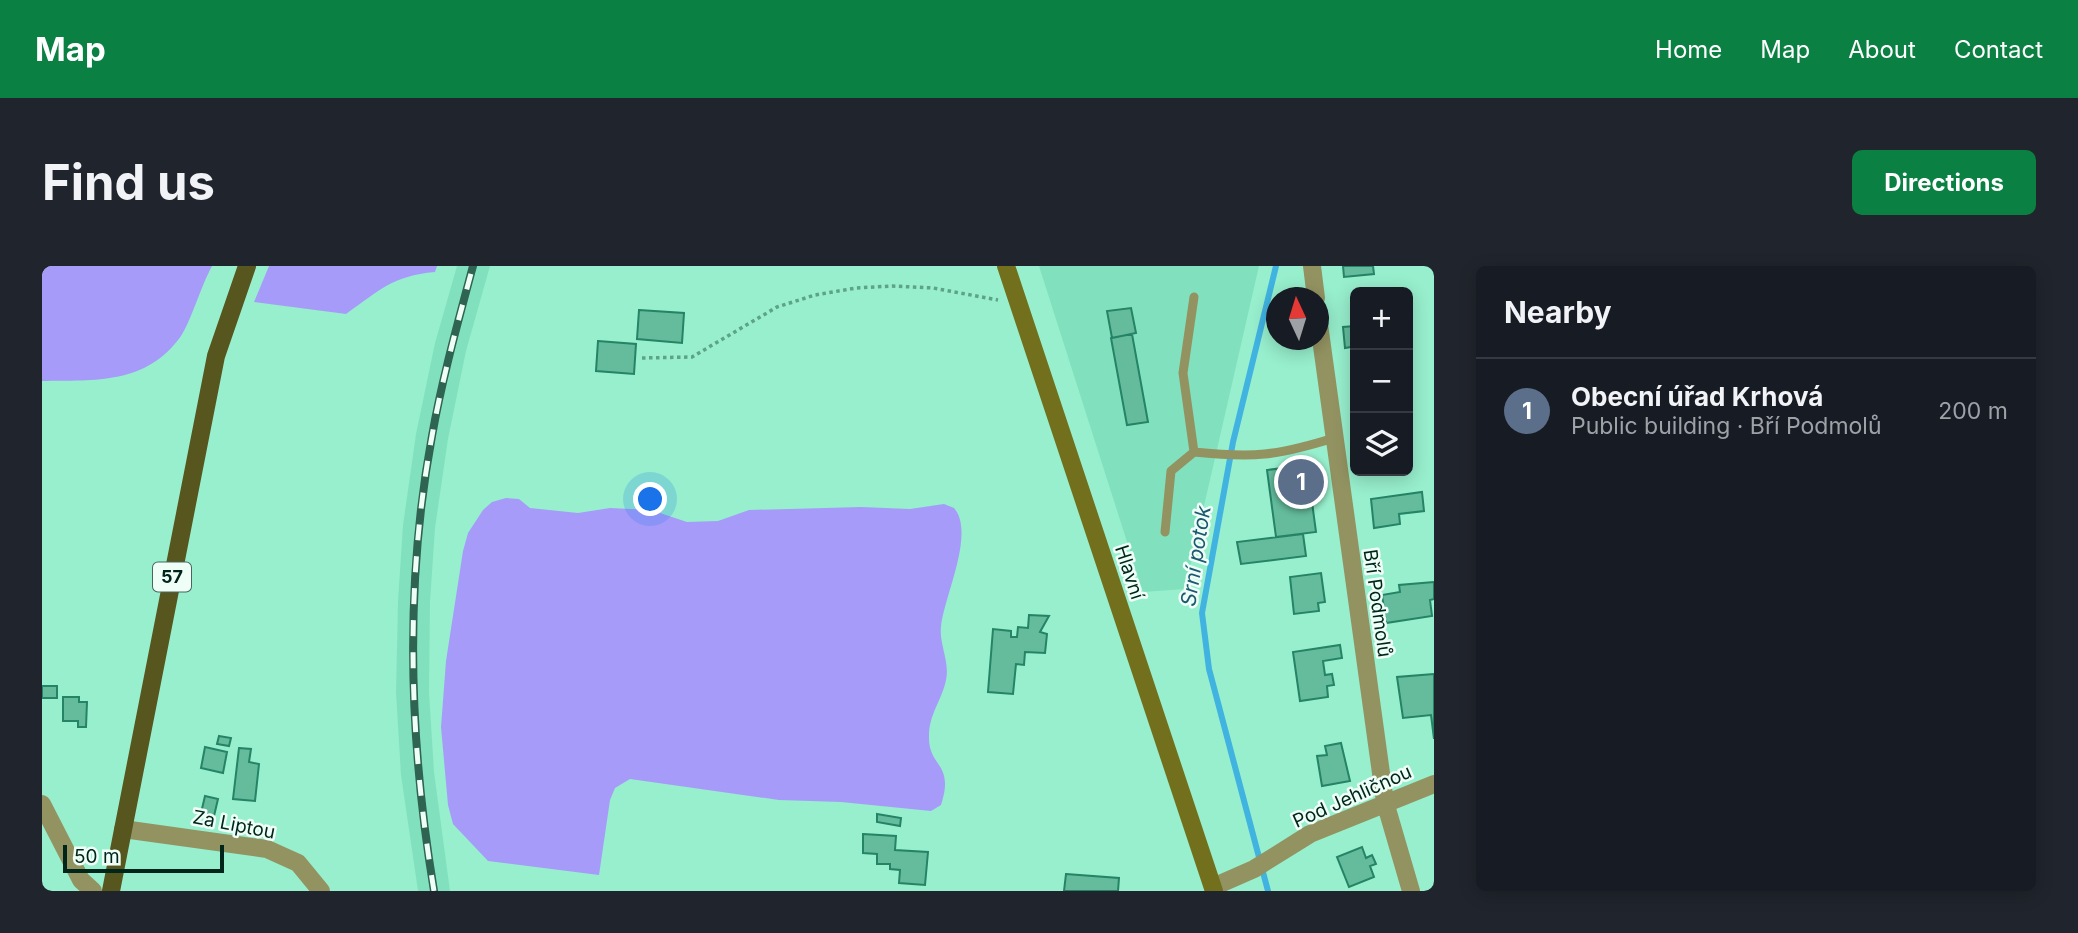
<!DOCTYPE html>
<html lang="en">
<head>
<meta charset="utf-8">
<style>
  :root { --surface:#171b24; --page:#20242c; --text:#f1f3f6; --muted:#9ea1a6; --line:#363941; --accent:#0b8043 }
  body { margin:0; font-family:Inter,sans-serif; background:var(--page); color:var(--text) }
  .controls { position:absolute; right:21px; top:21px; display:grid; overflow:hidden; border-radius:10px; box-shadow:0 4px 18px #0003 }
  .controls button { width:63px; height:63px; display:grid; place-items:center; padding:0; border:0; border-bottom:2px solid var(--line); background:var(--surface); color:var(--text); font:35px sans-serif }
  .compass { position:absolute; left:1224px; top:21px; width:63px; height:63px; border-radius:50%; background:var(--surface); box-shadow:0 4px 18px #0003; rotate:356deg }
  .scale { position:absolute; left:21px; bottom:18px; width:161px; box-sizing:border-box; padding-left:7px; border:4px solid #00251a; border-top:0; font-size:19px; line-height:24px; white-space:nowrap; color:#00251a; -webkit-text-stroke:5px #effff8; paint-order:stroke }
  .you { position:absolute; left:609px; top:234px; width:24px; height:24px; margin:-18px; border:5px solid #fff; border-radius:50%; background:#1a73e8; box-shadow:0 0 0 10px #1a73e833 }
  .badge { display:grid; place-items:center; width:46px; height:46px; border-radius:50%; background:var(--accent); color:#fff; font-size:23px; font-weight:700 }
  .pin { position:absolute; translate:-50% -50%; border:4px solid #fff; box-shadow:0 2px 7px #0006 }
  .list { margin:0; padding:0; list-style:none }
  h2 { display:flex; justify-content:space-between; align-items:center; height:91px; margin:0; padding:0 28px; font-size:30px }
  h2 small { font-size:23px; font-weight:400; color:var(--muted) }
  .list li { display:grid; grid-template-columns:46px 1fr auto; gap:21px; align-items:center; box-sizing:border-box; height:105px; padding:0 28px; border-top:2px solid var(--line) }
  .list b { display:block; font-size:26px; white-space:nowrap }
  .list p { margin:0; font-size:23px; white-space:nowrap; color:var(--muted) }
  .list em { font-size:23px; font-style:normal; color:var(--muted) }
  .icon { flex:none; width:38px; height:38px; fill:none; stroke:currentColor; stroke-width:2; stroke-linecap:round; stroke-linejoin:round }
  .map { position:relative; flex:none; width:1392px; height:625px; overflow:hidden; border-radius:10px }
  header { display:flex; align-items:center; gap:42px; box-sizing:border-box; height:98px; padding:0 35px; background:var(--accent); color:#fff }
  header strong { font-size:33px }
  nav { display:flex; gap:38px; margin-inline-start:auto; font-size:24px }
  .intro { display:flex; align-items:center; justify-content:space-between; box-sizing:border-box; height:168px; padding:0 42px }
  h1 { margin:0; font-size:49px }
  .button { padding:18px 32px; border-radius:10px; background:var(--accent); color:#fff; font-size:24px; font-weight:700 }
  main { display:flex; gap:42px; padding:0 42px }
  aside { flex:1; background:var(--surface); border-radius:10px; box-shadow:0 4px 18px #0003 }
  .map>svg:first-child { display:block }
  .built { fill:#81e1be }
  .green { fill:#a79bfa }
  .lines { fill:none; stroke-linecap:round; stroke-linejoin:round }
  .stream { stroke:#40b3e0; stroke-width:6 }
  .building { fill:#64bc9c; stroke:#258366; stroke-width:2 }
  .path { stroke:#5da289; stroke-width:3.5; stroke-dasharray:3.5 3.5; stroke-linecap:butt }
  .lane { stroke:#939362; stroke-width:9 }
  .street { stroke:#939362; stroke-width:18 }
  .secondary { stroke:#72701d; stroke-width:18 }
  .primary { stroke:#57561f; stroke-width:18 }
  .rail-casing { stroke:#2f6452; stroke-width:8 }
  .rail { stroke:#effff8; stroke-width:5; stroke-dasharray:16; stroke-linecap:butt }
  .labels { text-anchor:middle; stroke-width:5; stroke-linejoin:round; paint-order:stroke }
  .shield { fill:#effff8; stroke:#48665d; stroke-width:2 }
  .shield-label { font-size:18px; font-weight:bold; fill:#00251a }
  .street-label { font-size:19px; fill:#00251a; stroke:#effff8 }
  .water-label { font-size:21px; font-style:italic; fill:#1d5971; stroke:#effff8 }
</style>
</head>
<body>
<header>
<strong>Map</strong>
<nav><a>Home</a><a>Map</a><a>About</a><a>Contact</a></nav>
</header>
<div class="intro"><h1>Find us</h1><a class="button">Directions</a></div>
<main>
<div class="map">
<svg width="1392" height="625" viewBox="0 0 1392 625">
  <rect width="100%" height="100%" fill="#97efcd"/>
  <path class="built" d="M415 0H448L424 85 406 173 393 262 388 336 387 426 392 506 408 625H376L359 509 354 427 356 335 361 259 374 168 393 77Z
    M997 0H1217L1143 323 1101 326Z"/>
  <path class="green" d="M0 0H170C159 20 149 55 139 70 104 119 54 114 0 115Z
    M227 0H395L393 6C350 10 338 24 304 48L212 36Z
    M464 232 477 233 488 242 536 247 568 242 609 244 645 256 676 255 707 244 819 241 868 243 902 238 912 242C934 267 901 333 899 361 897 378 908 396 904 414 900 434 887 448 887 470 886 502 913 496 899 539L889 545 799 536 737 534 588 513 573 522 568 534 557 609 446 595 411 558 406 539 399 461 404 395 421 285 426 267 441 244 450 236Z"/>
  <g class="lines">
    <path class="stream" d="M1226 625 1167 403 1160 347 1191 176 1234 0"/>
  </g>
  <path class="building" d="M1301 0H1331L1332 8 1302 11Z
    M1089 42 1094 67 1070 72 1065 45Z
    M597 44 642 47 640 77 595 73Z
    M1313 60V95H1311L1309 81 1303 82 1301 61Z
    M1090 68 1106 156 1085 159 1069 72Z
    M556 75 594 78 592 108 554 105Z
    M1265 199 1274 266 1234 271 1225 204Z
    M1380 226 1382 245 1357 248 1358 258 1332 262 1329 233Z
    M1261 268 1264 290 1199 298 1195 276Z
    M1279 307 1283 336 1276 337 1277 345 1252 348 1248 311Z
    M1392 316V333L1388 334 1390 350 1344 357 1340 329 1358 326 1357 319Z
    M987 349 1007 350 998 366 1005 368 1003 387 983 386 982 399 974 398 971 428 946 426 951 363 969 365V371H975L976 361 986 362Z
    M1298 379 1300 392 1281 395 1283 409 1290 408 1292 419 1285 420 1286 431 1258 435 1251 386Z
    M1392 408V473L1389 449 1361 452 1355 411Z
    M0 420H15V432H0Z
    M21 431H37V436H45L44 461H36V455H21Z
    M177 470 189 472 187 480 175 478Z
    M1299 477 1308 515 1280 520 1275 490 1285 489 1283 480Z
    M163 481 185 486 181 507 159 502Z
    M197 482 209 483 207 496 217 498 213 535 191 533Z
    M163 530 176 533 172 550 159 547Z
    M835 548 859 552 858 560 835 556Z
    M821 568 854 570 853 584 886 586 883 619 857 617 858 604 848 603V598H835V588L821 587Z
    M1320 581 1324 592 1330 589 1334 598 1328 600 1332 611 1307 621 1295 591Z
    M1024 608 1077 612 1076 625H1022Z"/>
  <g class="lines">
    <path class="path" d="M600 92 650 91 735 41 773 29 814 22 850 20 891 22 956 34"/>
    <path class="lane" d="M1152 31 1141 107 1152 186C1212 192 1234 190 1292 172
      M1123 266 1129 205 1152 186"/>
    <path class="street" d="M1270 0 1274 32
      M1276 51 1343 536 1369 625
      M0 538 39 614 51 625
      M81 563 225 583 256 597 279 625
      M1171 621 1212 603 1268 568 1392 518"/>
    <path class="secondary" d="M964 0 1172 625"/>
    <path class="primary" d="M69 625 174 90 205 0"/>
    <defs>
      <path id="rail" d="M392 625C367 474 362 321 390 170 400 113 416 56 431 0"/>
    </defs>
    <use href="#rail" class="rail-casing"/>
    <use href="#rail" class="rail"/>
  </g>
  <g class="labels">
    <rect class="shield" x="111" y="296.5" width="38" height="29" rx="5"/>
    <g class="shield-label">
      <text x="130" y="317">57</text>
    </g>
    <g class="street-label">
      <text transform="translate(1088 306) rotate(72)" y="7">Hlavní</text>
      <text transform="translate(1336 337) rotate(82)" y="7">Bří Podmolů</text>
      <text transform="translate(1310 530) rotate(-24)" y="7">Pod Jehličnou</text>
      <text transform="translate(192 558) rotate(11)" y="7">Za Liptou</text>
    </g>
    <g class="water-label">
      <text transform="translate(1154 290) rotate(-81)" y="7">Srní potok</text>
    </g>
  </g>
</svg>
<div class="controls">
<button>+</button>
<button>−</button>
<button><svg class="icon" aria-label="layers" viewBox="0 0 24 24"><path d="M12 4l9 5-9 5-9-5zM3 14l9 5 9-5"/></svg></button>
</div>
<svg class="compass" viewBox="-18 -18 36 36"><path d="M0-13l5 13h-10z" fill="#e53935"/><path d="M0 13l5-13h-10z" fill="#9ea1a6"/></svg>
<div class="scale">50 m</div>
<div class="you"></div>
<div class="pin badge" style="left:1259px;top:216px;background:#5c6f8a">1</div>
</div>
<aside>
<h2>Nearby<small></small></h2>
<ul class="list">
<li><span class="badge" style="background:#5c6f8a">1</span><div><b>Obecní úřad Krhová</b><p>Public building · Bří Podmolů</p></div><em>200 m</em></li>
</ul>
</aside>
</main>
</body>
</html>
